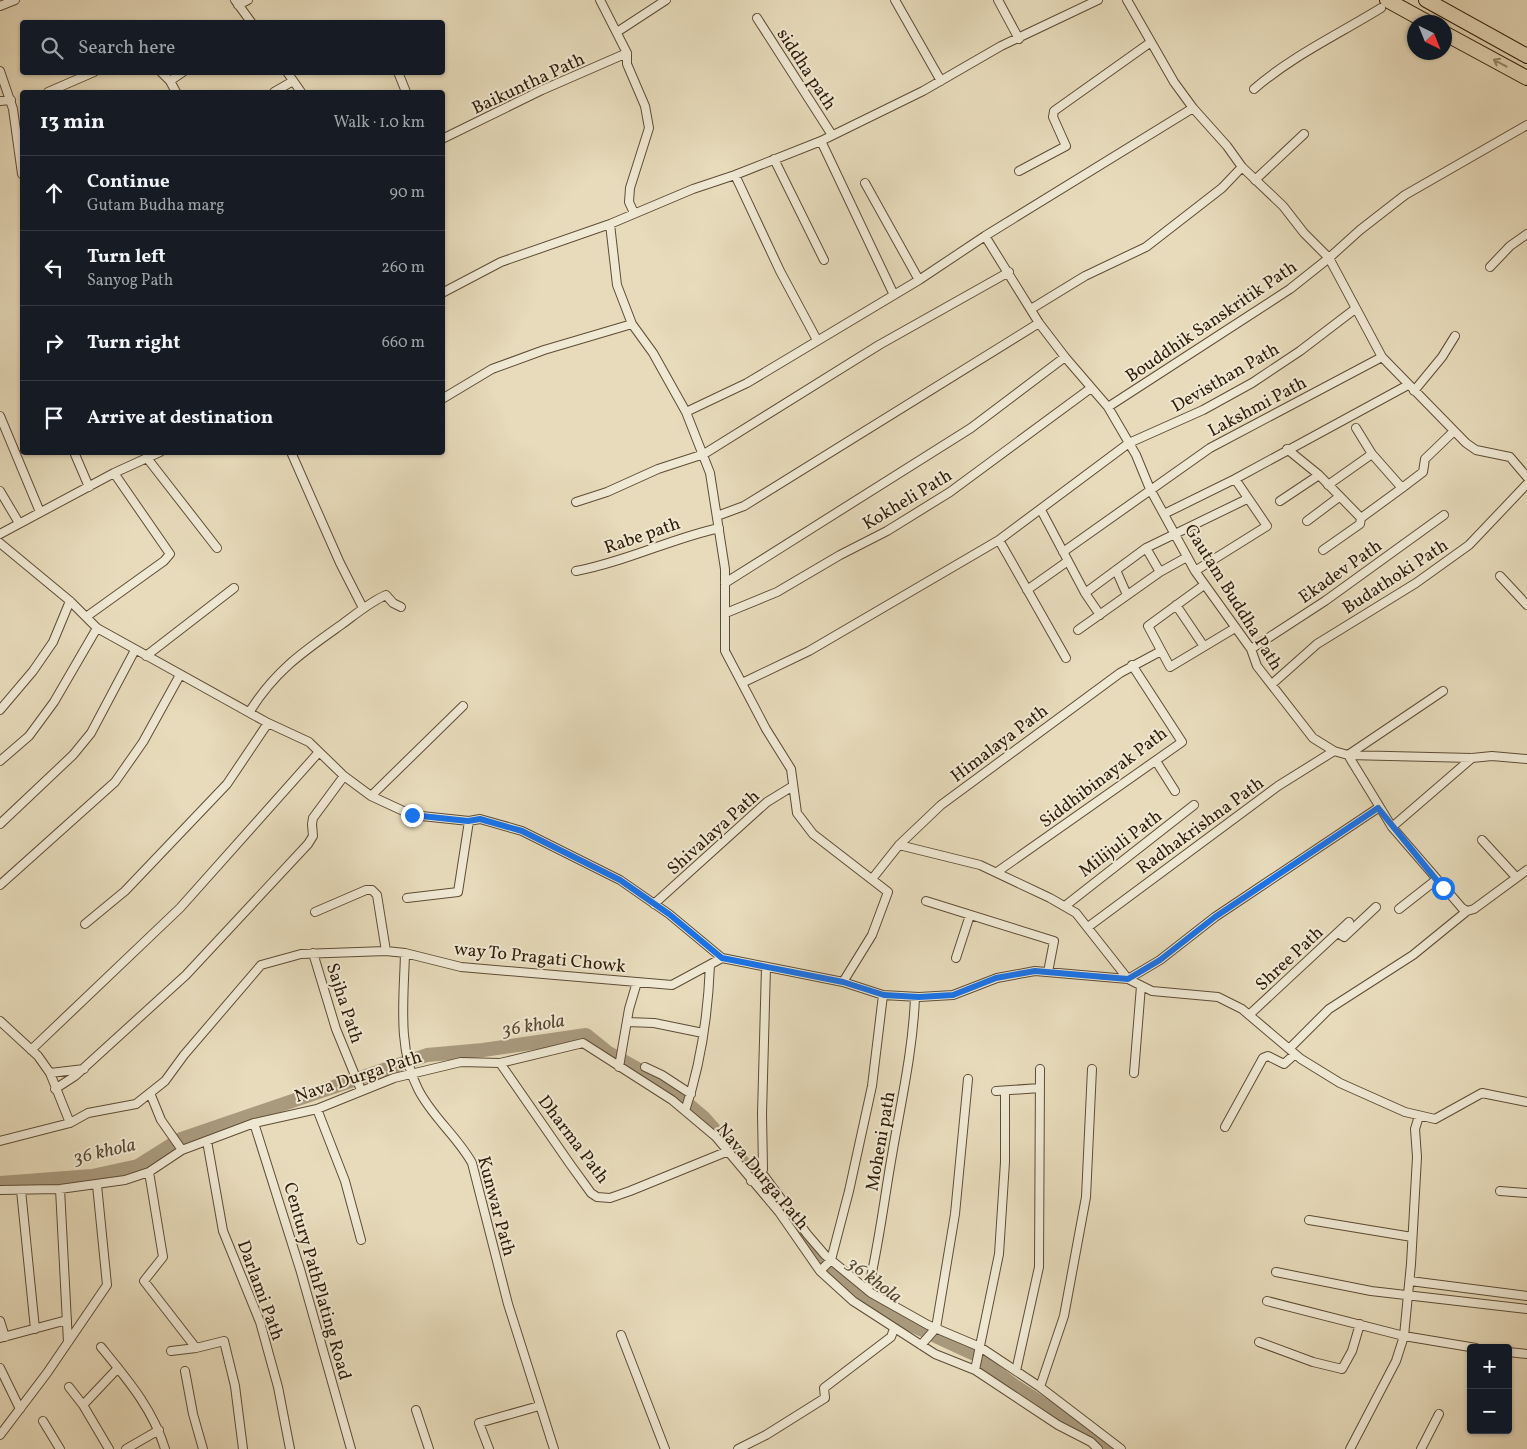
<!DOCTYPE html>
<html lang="en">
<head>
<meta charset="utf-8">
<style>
  :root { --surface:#171b24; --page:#20242c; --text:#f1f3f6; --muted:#9ea1a6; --line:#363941 }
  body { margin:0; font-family:Vollkorn,serif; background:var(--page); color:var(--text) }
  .controls { position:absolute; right:15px; bottom:15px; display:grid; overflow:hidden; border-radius:5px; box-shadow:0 1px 4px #0004 }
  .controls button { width:45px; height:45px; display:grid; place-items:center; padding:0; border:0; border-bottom:1px solid var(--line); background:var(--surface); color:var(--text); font:25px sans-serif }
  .compass { position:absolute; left:1407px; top:15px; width:45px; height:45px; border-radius:50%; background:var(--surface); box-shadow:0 1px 4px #0004; rotate:137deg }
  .stop { position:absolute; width:15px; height:15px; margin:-11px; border:4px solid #1a73e8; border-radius:50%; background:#fff }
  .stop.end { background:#1a73e8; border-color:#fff; box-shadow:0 1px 5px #0008 }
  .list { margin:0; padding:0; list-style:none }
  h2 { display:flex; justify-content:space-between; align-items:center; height:65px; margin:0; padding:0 20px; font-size:21px }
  h2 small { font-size:16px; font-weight:400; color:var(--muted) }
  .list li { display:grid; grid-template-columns:32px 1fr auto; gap:15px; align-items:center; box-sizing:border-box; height:75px; padding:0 20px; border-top:1px solid var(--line) }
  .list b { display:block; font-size:19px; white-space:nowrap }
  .list p { margin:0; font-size:16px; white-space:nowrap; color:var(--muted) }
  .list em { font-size:16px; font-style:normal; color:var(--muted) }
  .icon { flex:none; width:28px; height:28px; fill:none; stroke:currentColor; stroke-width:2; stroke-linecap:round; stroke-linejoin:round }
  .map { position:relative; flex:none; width:1527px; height:1449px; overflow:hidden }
  .search { position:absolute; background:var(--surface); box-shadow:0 1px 4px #0004; left:20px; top:20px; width:425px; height:55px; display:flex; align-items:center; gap:12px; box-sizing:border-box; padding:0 18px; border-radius:5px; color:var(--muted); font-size:19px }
  .panel { position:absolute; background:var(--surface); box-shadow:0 1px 4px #0004; left:20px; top:90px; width:425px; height:365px; border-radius:5px }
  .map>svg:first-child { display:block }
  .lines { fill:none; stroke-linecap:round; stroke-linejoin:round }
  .river { stroke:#a99a7e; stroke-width:14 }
  .street-casing { stroke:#5e4c35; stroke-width:10 }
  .highway-casing { stroke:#301c08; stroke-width:16 }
  .street { stroke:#efe8d3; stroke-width:8 }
  .highway { stroke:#e7dbbb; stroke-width:14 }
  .oneway { stroke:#95856a }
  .route { stroke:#1a73e8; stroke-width:6 }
  .labels { text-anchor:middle; stroke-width:4; stroke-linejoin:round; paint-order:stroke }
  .street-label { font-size:18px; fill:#301c08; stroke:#efe8d3 }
  .water-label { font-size:19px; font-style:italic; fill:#5a4831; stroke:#efe8d3 }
</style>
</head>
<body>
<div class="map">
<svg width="1527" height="1449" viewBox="0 0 1527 1449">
  <rect width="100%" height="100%" fill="#e7dbbb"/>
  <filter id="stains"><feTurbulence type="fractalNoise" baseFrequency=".004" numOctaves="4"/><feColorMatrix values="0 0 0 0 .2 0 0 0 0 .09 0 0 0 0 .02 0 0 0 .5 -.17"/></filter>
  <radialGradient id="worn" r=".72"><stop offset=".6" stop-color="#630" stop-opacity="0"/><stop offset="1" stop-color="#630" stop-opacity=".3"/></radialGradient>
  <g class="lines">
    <path class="river" d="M0 1183 92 1176 138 1166 181 1139 427 1055 483 1050 586 1035 607 1052 663 1083 703 1117 784 1209 817 1257 856 1292 892 1316 972 1353
      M983 1362 1016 1387 1113 1449"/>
    <defs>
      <path id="street" d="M235 0 251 22
        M600 0 627 53V64L645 106 649 128 630 188 629 202 634 213
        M895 0 941 81
        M998 0 1019 39
        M238 5 248 0
        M0 6 15 0
        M757 18 832 135
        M617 32 666 0
        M0 71 13 109 22 174
        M161 72 170 81
        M287 72 301 92
        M398 72 406 92
        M1254 89C1292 56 1339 34 1381 8
        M48 92 94 72
        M176 92 170 81 183 72
        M274 92 293 81
        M0 101 11 100
        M1527 125 1405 195 1360 230 1329 258 1382 357 1466 443 1476 450 1510 457 1527 477
        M442 139 542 90 627 53
        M821 141 894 295
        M774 159 824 260
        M1019 171 1066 146 1053 117 1054 111 1151 42
        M735 175 780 271 817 340
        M1255 180 1304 134
        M865 183 919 280
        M610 224 617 285 632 324 653 353 686 412 710 473 725 569V651L766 729 791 769 797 813 813 834 888 892 872 935 843 982
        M985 236 1039 323 1065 357 1108 407 1136 455 1150 489 1195 571 1251 649 1257 666 1313 738 1334 751 1348 755 1392 827 1462 908 1467 911 1474 909 1527 870
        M1490 267 1510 246 1527 234
        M442 293 501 262 610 224 693 189 735 175 821 141 923 91 1001 46 1098 0
        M1031 309 1085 276 1146 247 1222 188 1242 167
        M1414 391 1442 357 1455 336
        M442 399 492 369 544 350 632 324
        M1108 407 1290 289 1329 258 1304 233 1283 206 1242 167 1227 146 1193 108 1174 82 1127 0
        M686 412 747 383 919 280 985 236 1193 108
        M0 416 40 512
        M1356 428 1372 454 1402 488 1423 472 1425 459 1454 431
        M1287 449 1319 475 1361 518
        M74 452 89 487
        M291 452 340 563 363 608
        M147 458 217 548
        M1328 485 1372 454
        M0 491 19 523
        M1280 501 1319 475
        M576 502 607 492 658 469 704 454 879 345 1009 272
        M1041 510 1085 593 1100 615
        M1164 514 1235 479 1408 385
        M717 516 744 506 1039 323
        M1307 521 1339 497
        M0 534 114 473 160 452
        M999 540 1066 658
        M0 543 70 601 97 628 268 723 309 742 344 776 371 796 412 815 469 821 480 819 522 831 620 880 669 914 722 958 843 982 883 995 919 997 953 995 997 978 1035 971 1128 979 1152 991 1218 997 1242 1009 1301 1059 1340 1083 1405 1112 1435 1119 1482 1093 1527 1102
        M1146 548 1160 572
        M1323 550 1360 524 1361 518 1402 488
        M1063 552 1210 448 1382 357
        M1116 570 1127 595
        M576 571C625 562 670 539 719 528
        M1195 571 1267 526 1235 479
        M1500 576 1527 605
        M725 583 971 428 1065 357
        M1204 585 1148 626 1170 667 1235 628
        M1027 590 1068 561
        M1085 593 1146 548 1247 499
        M1176 605 1203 645
        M726 613 777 592 840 555 887 531 950 492 1091 388
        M86 617 164 561 170 554 114 473
        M1078 630 1160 572 1187 557
        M1251 649 1325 601 1444 515
        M146 656 234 588
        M742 683 809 651 999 540 1129 443 1203 410 1252 383 1300 351 1355 309
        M1272 684 1317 644 1416 583 1469 545 1527 484
        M0 710 33 671 53 642 70 601
        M250 711C276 670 303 652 341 625 356 614 370 602 386 595L393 603 401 607
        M1348 755 1472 758 1492 756 1527 759
        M1348 755 1443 691
        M0 761 29 736 54 702 97 628
        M1156 761 1175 791
        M371 796 463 706
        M0 824 73 755 91 733 135 650
        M1392 827 1472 758
        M1482 840 1516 877
        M899 845 980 865 1050 898 1076 913 1128 979 1160 960 1215 917 1378 808
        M997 872 1182 742 1132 665
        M872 879 899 845 941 805 1120 673 1161 651
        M0 885 115 782 143 742 180 675
        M407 898 458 892 469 821
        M926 901 1054 941 1048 972
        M654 904 767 802 793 786
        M1065 906 1194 805
        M1399 909 1436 880
        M315 912 366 890H372L377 895 386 951
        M85 924 125 891 227 784 268 723
        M1088 927 1278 786 1334 751
        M1338 933 1344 937 1376 907
        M313 953 336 1029 361 1090
        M405 953C404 997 397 1048 418 1089 432 1117 457 1136 472 1163L508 1304 554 1449
        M956 958 970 915
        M1249 1015 1349 922
        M0 1021 38 1056 50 1073 70 1123
        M627 1022 654 1023 703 1033
        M1289 1049 1329 1009 1413 955 1467 911
        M31 1050 180 908 319 752
        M500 1063 570 1164 591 1193 597 1197 610 1198 630 1191 726 1152
        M619 1067 629 1009 637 982
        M645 1067 662 1075 691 1094
        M50 1073 84 1069
        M1134 1073 1141 986
        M55 1089 75 1076 186 975 308 844 313 836 312 824 313 818 344 776
        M996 1091 1040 1088
        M150 1093 161 1120 182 1150
        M317 1109 345 1181 361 1240
        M685 1111C701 1064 708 1014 710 965
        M254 1123 300 1269 351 1449
        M1225 1127 1263 1058 1268 1056 1284 1064 1295 1054
        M0 1141 70 1123 88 1113 136 1104 165 1081 184 1055 261 965 301 954 386 951 405 953 461 967 672 985 722 958
        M207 1141 223 1231 260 1322 278 1387 290 1449
        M149 1172 163 1257 144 1281 196 1348
        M762 1173 807 1234 825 1255 871 1293 928 1325 980 1347 1040 1387 1121 1449
        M751 1181 762 1173 763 1169 762 1114 766 967
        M60 1189 68 1342
        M0 1190 60 1189 125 1180 149 1172 182 1150 254 1123 317 1109 394 1078 461 1062 500 1063 583 1043 672 1100 716 1137 779 1212 820 1271 853 1301 935 1354 975 1370 1058 1425 1091 1442 1098 1449
        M21 1190 35 1329
        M1500 1191 1527 1193
        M1309 1220 1412 1237
        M820 1271 831 1260 849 1191 872 1086 883 995
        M1276 1272 1371 1291 1527 1309
        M1410 1281 1527 1296
        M868 1290C879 1245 884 1200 892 1155 901 1102 913 1050 915 997
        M1267 1301 1404 1336 1476 1348
        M0 1321 5 1337
        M621 1335 665 1449
        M0 1338 67 1320
        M1259 1342 1313 1362 1342 1369 1352 1351 1360 1324
        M921 1345 936 1328 955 1214 968 1079
        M101 1347C127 1379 153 1409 165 1449
        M171 1351 196 1348 224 1341 235 1386 243 1449
        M1508 1352 1527 1354
        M0 1368 20 1409
        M975 1370 999 1254 1005 1162V1092
        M185 1371 193 1414 203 1449
        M1016 1371 1039 1267 1040 1069
        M69 1387 83 1405 109 1449
        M1040 1387 1064 1316 1086 1197 1092 1069
        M83 1405 118 1368
        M416 1410 429 1449
        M43 1421 60 1449
        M0 1435 47 1373 107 1285 97 1185
        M126 1449 159 1430
        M489 1449 479 1423 539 1406
        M738 1449 766 1435 825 1398 824 1388 891 1337 894 1329
        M1350 1449 1396 1361 1404 1336 1411 1264 1417 1157 1415 1129 1419 1116
        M1421 1449 1439 1414"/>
      <path id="highway" d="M1387 0 1427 22
        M1426 0 1527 56
        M1444 33 1527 78"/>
    </defs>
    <use href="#street" class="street-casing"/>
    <use href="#highway" class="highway-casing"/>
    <use href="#street" class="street"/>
    <use href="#highway" class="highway"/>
  </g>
  <defs><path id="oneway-shaft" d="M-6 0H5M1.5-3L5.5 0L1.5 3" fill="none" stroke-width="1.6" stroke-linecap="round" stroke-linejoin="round" transform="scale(1.25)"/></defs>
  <use class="oneway" href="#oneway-shaft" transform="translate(1500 63) rotate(-152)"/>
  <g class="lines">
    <path class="route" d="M412 815 468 821 480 819 522 831 620 880 669 914 722 958 843 982 884 995 919 997 953 995 996 978 1035 971 1128 979 1160 960 1215 917 1378 808 1443 888"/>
  </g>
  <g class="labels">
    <g class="street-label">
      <text transform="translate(807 69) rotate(57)" y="6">siddha path</text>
      <text transform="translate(528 83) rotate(-25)" y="6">Baikuntha Path</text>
      <text transform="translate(1211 321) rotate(-34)" y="6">Bouddhik Sanskritik Path</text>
      <text transform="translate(1225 377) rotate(-30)" y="6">Devisthan Path</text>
      <text transform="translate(1257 406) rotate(-28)" y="6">Lakshmi Path</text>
      <text transform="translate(907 499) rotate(-31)" y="6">Kokheli Path</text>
      <text transform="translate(642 535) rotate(-19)" y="6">Rabe path</text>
      <text transform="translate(1340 571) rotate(-35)" y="6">Ekadev Path</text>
      <text transform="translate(1395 576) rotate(-33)" y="6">Budathoki Path</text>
      <text transform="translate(1234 597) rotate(58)" y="6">Gautam Buddha Path</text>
      <text transform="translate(999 743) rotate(-37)" y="6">Himalaya Path</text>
      <text transform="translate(1103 777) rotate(-37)" y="6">Siddhibinayak Path</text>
      <text transform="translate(1200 825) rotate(-36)" y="6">Radhakrishna Path</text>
      <text transform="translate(713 832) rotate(-42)" y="6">Shivalaya Path</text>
      <text transform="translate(1120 843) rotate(-37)" y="6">Milijuli Path</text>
      <text transform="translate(540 957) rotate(6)" y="6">way To Pragati Chowk</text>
      <text transform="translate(1289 958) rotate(-43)" y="6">Shree Path</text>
      <text transform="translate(345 1003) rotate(72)" y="6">Sajha Path</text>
      <text transform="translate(358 1076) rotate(-18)" y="6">Nava Durga Path</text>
      <text transform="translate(574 1139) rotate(53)" y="6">Dharma Path</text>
      <text transform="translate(880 1141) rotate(-80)" y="6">Moheni path</text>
      <text transform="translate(763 1176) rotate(50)" y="6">Nava Durga Path</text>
      <text transform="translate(497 1206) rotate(75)" y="6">Kunwar Path</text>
      <text transform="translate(318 1281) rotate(74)" y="6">Century PathPlating Road</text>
      <text transform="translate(261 1290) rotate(70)" y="6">Darlami Path</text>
    </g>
    <g class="water-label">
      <text transform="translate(533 1024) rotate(-9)" y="7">36 khola</text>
      <text transform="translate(104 1150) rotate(-13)" y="7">36 khola</text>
      <text transform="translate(875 1279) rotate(37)" y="7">36 khola</text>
    </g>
  </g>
  <rect width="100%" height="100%" filter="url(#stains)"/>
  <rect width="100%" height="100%" fill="url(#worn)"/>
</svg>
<div class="controls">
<button>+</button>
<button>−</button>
</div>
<svg class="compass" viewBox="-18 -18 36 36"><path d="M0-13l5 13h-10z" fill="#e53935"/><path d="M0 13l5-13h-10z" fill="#9ea1a6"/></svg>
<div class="stop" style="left:1443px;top:888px"></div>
<div class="stop end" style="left:412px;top:815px"></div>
<div class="search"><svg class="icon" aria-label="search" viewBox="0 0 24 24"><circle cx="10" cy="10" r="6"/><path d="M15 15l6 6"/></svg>Search here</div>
<section class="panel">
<h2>13 min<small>Walk · 1.0 km</small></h2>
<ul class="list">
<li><svg class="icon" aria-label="ahead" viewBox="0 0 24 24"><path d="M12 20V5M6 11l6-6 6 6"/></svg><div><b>Continue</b><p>Gutam Budha marg</p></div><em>90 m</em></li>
<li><svg class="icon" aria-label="left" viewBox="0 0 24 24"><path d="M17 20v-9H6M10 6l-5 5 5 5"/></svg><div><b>Turn left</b><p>Sanyog Path</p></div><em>260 m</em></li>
<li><svg class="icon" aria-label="right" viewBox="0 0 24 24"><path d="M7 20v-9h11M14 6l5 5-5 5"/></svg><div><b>Turn right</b></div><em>660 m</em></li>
<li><svg class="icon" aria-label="arrive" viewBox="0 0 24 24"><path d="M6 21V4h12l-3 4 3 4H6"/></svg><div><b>Arrive at destination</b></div></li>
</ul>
</section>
</div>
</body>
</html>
